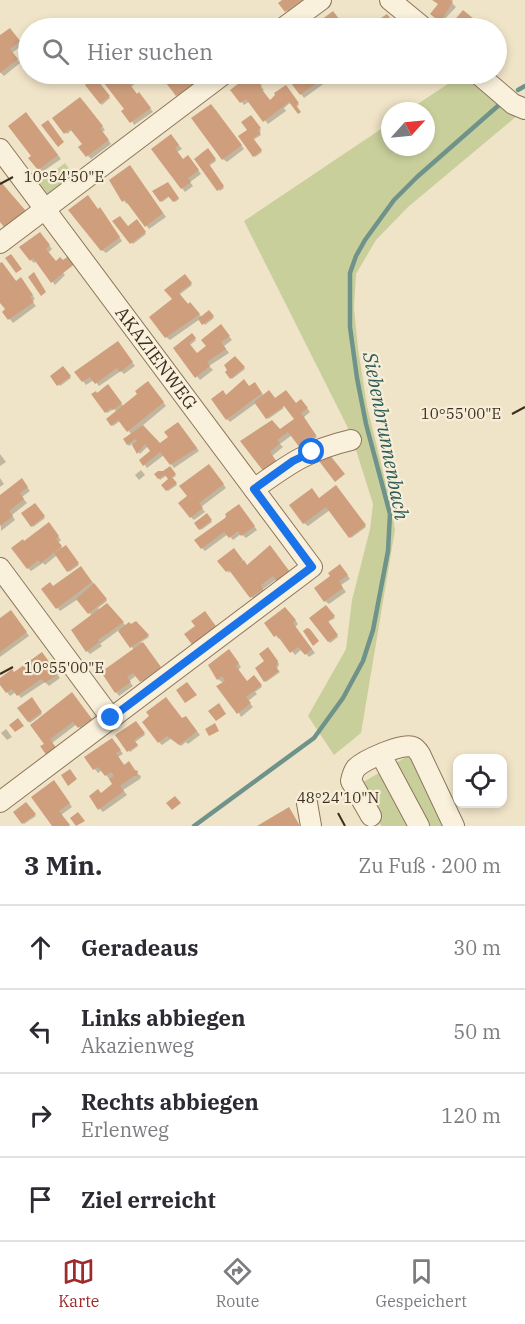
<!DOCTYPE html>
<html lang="de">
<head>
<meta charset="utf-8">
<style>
  :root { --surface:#fff; --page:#f2f2f3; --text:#2b2b33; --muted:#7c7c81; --line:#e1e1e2; --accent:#9e2a2b }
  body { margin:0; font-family:"IBM Plex Serif",serif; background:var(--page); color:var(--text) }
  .controls { position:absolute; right:18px; bottom:18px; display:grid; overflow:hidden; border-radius:12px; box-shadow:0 3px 9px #0003 }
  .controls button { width:54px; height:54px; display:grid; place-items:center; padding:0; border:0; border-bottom:2px solid var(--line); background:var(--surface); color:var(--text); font:30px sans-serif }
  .compass { position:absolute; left:381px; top:102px; width:54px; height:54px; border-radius:50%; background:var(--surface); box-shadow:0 3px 9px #0003; rotate:63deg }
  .stop { position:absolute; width:18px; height:18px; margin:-14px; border:4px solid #1a73e8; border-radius:50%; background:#fff }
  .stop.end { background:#1a73e8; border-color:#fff; box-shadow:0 2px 6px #0008 }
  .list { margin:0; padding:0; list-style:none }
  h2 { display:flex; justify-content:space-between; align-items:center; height:78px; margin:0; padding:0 24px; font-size:26px }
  h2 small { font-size:20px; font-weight:400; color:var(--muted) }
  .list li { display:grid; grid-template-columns:39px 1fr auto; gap:18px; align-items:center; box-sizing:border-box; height:84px; padding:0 24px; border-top:2px solid var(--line) }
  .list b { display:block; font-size:22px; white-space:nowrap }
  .list p { margin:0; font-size:20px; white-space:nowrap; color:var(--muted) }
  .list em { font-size:20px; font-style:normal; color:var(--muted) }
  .icon { flex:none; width:33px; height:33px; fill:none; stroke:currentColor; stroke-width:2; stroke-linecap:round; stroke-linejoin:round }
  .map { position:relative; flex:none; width:525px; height:826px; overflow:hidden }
  .search { position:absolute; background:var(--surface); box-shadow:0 3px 9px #0003; left:18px; right:18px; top:18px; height:66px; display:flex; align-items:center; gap:15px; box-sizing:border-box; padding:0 21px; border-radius:33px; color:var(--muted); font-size:22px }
  .sheet { height:414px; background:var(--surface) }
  nav { display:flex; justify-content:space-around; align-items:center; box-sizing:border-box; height:84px; border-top:2px solid var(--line); background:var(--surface); font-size:16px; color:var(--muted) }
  nav a { display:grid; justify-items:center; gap:3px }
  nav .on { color:var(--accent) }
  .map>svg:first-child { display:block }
  .green { fill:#c9cf9b }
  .shadow { fill:#0003 }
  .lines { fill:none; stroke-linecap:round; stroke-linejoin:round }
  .stream { stroke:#6f938a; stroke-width:4.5 }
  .building { fill:#cf9f7d }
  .minor-casing { stroke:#8d765c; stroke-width:22 }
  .minor { stroke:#faf1dc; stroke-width:20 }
  .route { stroke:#1a73e8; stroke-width:8 }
  .ticks { fill:none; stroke:#3d2e20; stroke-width:2 }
  .labels { text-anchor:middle; stroke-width:4.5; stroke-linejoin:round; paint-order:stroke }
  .street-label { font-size:18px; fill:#3d2e20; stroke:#f7eed8 }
  .water-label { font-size:20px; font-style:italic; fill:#2f5d5a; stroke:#f7eed8 }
  .ticks-label { font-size:15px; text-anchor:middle; fill:#3d2e20; stroke:#f7eed8; stroke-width:4.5; stroke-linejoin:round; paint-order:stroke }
</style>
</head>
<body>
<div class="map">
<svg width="525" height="826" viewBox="0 0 525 826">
  <rect width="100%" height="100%" fill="#f0e4c8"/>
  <path class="green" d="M463 74 518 115 408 207 376 240 356 274 354 308 358 348 367 406 391 504 395 530 361 733 334 755 308 716 346 649 352 600 370 529 373 504 351 434 244 221 390 123V147H426V111H407Z
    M65 163 76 178 49 196 41 194 34 186Z
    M413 753 448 826H381L360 784Z"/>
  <path class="shadow" d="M283 0H309L290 14 280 3Z
    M434 0H453L451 2 456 7 442 22 432 14 439 5Z
    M13 33 22 45 12 53 20 63 4 76 0 72V37Z
    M119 74H140L136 78 138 81 131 87 137 95 142 97 153 112 134 125 126 109 106 83Z
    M158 74H193L201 84 180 99Z
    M286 74H321L324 76V74L344 75 332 84 329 80 304 98Z
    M387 74H395L397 77 393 81Z
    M252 75 264 90 262 91 270 101 286 87 299 105 296 107 301 114 291 102 284 108 286 111 268 124 250 101 244 105 232 90Z
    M95 79 110 98 102 105 87 86Z
    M84 102 105 130 102 132 111 144 91 159 80 147 84 145 72 130 67 134 55 118Z
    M215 109 244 149 227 162 223 159Z
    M29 117 61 159 42 172 33 156Z
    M251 117 261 130 259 132 261 135 253 140 262 152 255 157 240 137 249 130Z
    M171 136 182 149 177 152 183 161 191 160 201 174 190 182 193 186 185 192 182 188Z
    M208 150 216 161 209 166 224 188 220 191 196 159Z
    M133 170 166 217 149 229 129 202 127 204 124 201Z
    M167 184 179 199 175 202 170 196 162 202 154 191Z
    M99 210 103 213 122 241 106 253 102 250Z
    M136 221 146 234 133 244 114 222 128 228Z
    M43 237 52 249 48 253 56 263 63 262 70 257 75 264 63 273 65 275 55 285 37 261 34 263 31 260Z
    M0 265 17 282 24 283 35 299 32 301 36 306 13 323 4 312 7 309 0 300Z
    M185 276 192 285 179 295 202 317 209 312 214 318 205 325 200 319 170 340 166 337 174 299Z
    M224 330 232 340 224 346 229 353 209 366 213 370 200 380 179 355 192 335 196 340 189 346 197 354Z
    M121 347 135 366 124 374 121 371 99 386 94 380 86 385 76 372Z
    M235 358 245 369 232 379 227 372Z
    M63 368 71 378 60 386 52 376Z
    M108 386 124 407 151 386 166 406 142 426 160 445 181 427 199 451 174 468 164 455 147 468 141 460 152 452 148 446 140 454 132 444 129 446 125 440 132 435 120 421 113 426 112 425 117 412 114 409 107 413 93 395H98Z
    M250 388H258L264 396 269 392 284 408 268 419 256 403 230 422 227 419V397Z
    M304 404 310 412 304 417 317 437 302 448 292 435 280 444 283 447 272 456 243 441 280 431 296 419V405Z
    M0 454 6 462 0 466Z
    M170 468 176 476 172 478 177 485 168 491 163 485 170 480 167 475 160 480 156 474 163 473Z
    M212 469 226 488 201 507 205 512 194 520 191 517Z
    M141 470 145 475 139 480 135 475Z
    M0 478 4 484 0 487Z
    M25 484 30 491 22 497 27 503 12 515 15 520 1 531 0 497Z
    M336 487 366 527 351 538 330 510 308 526 304 523 319 499Z
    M34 505 45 518 33 527 23 513Z
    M242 509 257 530 246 538 241 534 233 540 228 534 205 551 202 548Z
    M207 515 212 522 201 530 196 523Z
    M52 528 61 540 58 543 63 549 67 548 79 565 69 572 57 555 45 565 43 563 31 571 28 568 24 543Z
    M233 550 248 567 292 576 277 579 263 589 265 593 255 601 231 570 229 573 219 561Z
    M343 569 350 579 341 585 346 592 329 604 325 601Z
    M84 571 107 601 98 608 100 611 107 605 126 626 136 623 149 637 141 642 163 671 144 684 137 675 129 681 133 686 119 696 116 692 134 650 119 630 100 644 102 646 90 654 87 651 92 616 78 599 60 611 43 590 54 588Z
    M326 607 335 618 328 622 338 637 330 643 311 618Z
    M289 612 298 624 295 627 315 653 309 657 302 649 295 655 281 638 279 639 276 636Z
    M14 615 29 636 0 657V620Z
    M268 649 279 664 277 669 280 672 266 682 257 668 266 662Z
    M232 654 241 667 238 670 247 682 254 677 262 687 255 692 257 694 248 701 253 707 241 717 223 683 218 679Z
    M45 657 60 678 49 686 45 682 21 698 16 692 10 696 0 683V680Z
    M75 697 94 723 83 731 77 724 52 743 43 746Z
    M31 699 42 714 30 723 19 708Z
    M182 720 189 721 200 735 188 744 186 742 181 746 172 738 162 745 159 742Z
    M136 723 145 735 135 742 138 746 130 752 117 736Z
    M6 729 12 737 7 740 1 733Z
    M115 743 123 754 118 757 125 766 141 776 140 779 123 790 127 795 103 812 100 809 101 794 114 785 102 770 98 773 86 758Z
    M57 785 72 807 61 815 70 826H54Z
    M26 804 36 816 24 824 15 812Z"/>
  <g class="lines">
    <path class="stream" d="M518 90 525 86
      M194 826 314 738 343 698 363 661 373 630 388 551 390 514 366 424 357 378 350 327V273L356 256 365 240 394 200 417 177 499 105"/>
  </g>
  <path class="building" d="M282 0H302L285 12 278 3Z
    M432 0H450L453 2 440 22 430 14 438 4Z
    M463 10 474 19 471 22 478 28H458L452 23Z
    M333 11 346 28H314L313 26Z
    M387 14 398 28H366Z
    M10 28 20 41 10 49 18 59 0 73V35Z
    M116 74H139L129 83 137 94 139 92 151 108 130 123 121 111 124 109 104 83Z
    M156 74H194L198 80 176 96 164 80 162 82Z
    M251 74 262 86 260 87 270 100 275 95 274 93 286 85 299 103 296 105 301 112 298 114 289 102 263 122 246 99 240 103 230 90Z
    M284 74H343L330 83 325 77 300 95Z
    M95 77 110 96 100 104 85 85Z
    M80 97 103 126 100 128 109 140 86 157 78 147 82 144 70 129 64 134 52 118Z
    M211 104 242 145 222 160 191 118Z
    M26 112 58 155 38 170 28 158 31 156 8 126Z
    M251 115 261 128 258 130 261 133 253 138 262 150 253 157 238 136 247 130 241 122Z
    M48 120 64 142 58 147 41 125Z
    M171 134 179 145 175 148 183 159 188 155 199 170 188 178 191 182 181 189 151 149Z
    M208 148 216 159 209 164 224 186 217 191 194 159Z
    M130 165 163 213 145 227 125 200 122 202 109 180Z
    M0 181 26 211 4 227 0 222Z
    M168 182 179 198 173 202 168 196 160 202 152 191Z
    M88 195 98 209 100 207 120 237 101 251 68 210Z
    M120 216 128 226 137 219 146 232 130 244 112 221Z
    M40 232 50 245 46 249 56 261 60 257 63 260 70 255 75 263 51 283 33 258 30 261 19 247Z
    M11 254 22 269 16 273 5 258Z
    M2 262 16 281 21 277 33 295 30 297 34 302 8 320 2 312 5 309 0 303V263Z
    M34 272 46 292 41 296 28 277Z
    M185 274 192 283 179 293 188 304 190 302 200 314 165 338 149 317 172 299 164 290Z
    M209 310 214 316 202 325 198 319Z
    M221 324 230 336 221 342 226 349 207 362 210 366 195 378 173 348 192 333 196 338 189 343 197 353 206 346 201 340Z
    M118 341 133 362 120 372 117 368 95 384 90 377 82 382 74 372Z
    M235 356 245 367 230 379 225 372 227 370 224 365Z
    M63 366 71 376 57 386 50 376Z
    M244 379 249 386 255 382 262 393 226 420 211 399 223 390 226 395Z
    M148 381 164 402 127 432 118 420 111 426 106 419 137 394 135 391Z
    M108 384 122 403 113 410 111 408 105 413 91 394 96 391 97 393Z
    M269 390 275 398 286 390 296 403 301 399 308 408 301 413 316 435 300 448 288 432 277 440 280 443 270 452 277 462 264 472 240 441 272 420 280 429 294 419 284 406 266 419 254 402Z
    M178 422 197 448 170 465 160 452 143 466 139 460 150 451 145 444 137 454 132 445 137 441 135 439 127 445 123 439 143 425 160 443 168 437 164 432Z
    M329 454 345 474 335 482 319 461Z
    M209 464 224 484 199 503 203 508 190 518 178 503 187 496 179 486Z
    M170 466 176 474 172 477 177 483 166 491 161 485 168 479 165 475 158 479 154 474 158 471H163Z
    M22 478 28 487 20 493 24 499 9 511 13 516 0 526V495Z
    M336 485 366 525 349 538 326 507 303 524 289 505 312 488 319 498Z
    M35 503 45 516 31 527 21 513Z
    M239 504 255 526 241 536 238 531 229 538 224 532 201 549 194 540 225 518 226 516 225 514Z
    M207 513 212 520 199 530 194 523Z
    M49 522 59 536 56 539 62 546 41 563 38 560 27 569 11 548 23 539 24 541Z
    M66 545 79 563 67 572 54 553Z
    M270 545 290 572 277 582 273 576 261 585 263 589 250 598 229 570 226 572 217 561 234 548 243 560 234 568 244 560 247 565Z
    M340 564 348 575 339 581 343 588 324 602 314 588 330 576 328 573Z
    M81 566 92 582 56 609 41 589 50 582 53 586Z
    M94 583 107 599 88 614 76 599Z
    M107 603 124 622 98 640 99 642 86 652 71 630Z
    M326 605 335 616 328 621 338 635 328 642 309 618Z
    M285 607 296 620 293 623 312 649 305 655 298 647 290 653 277 635 274 637 264 623Z
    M11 610 27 632 0 652V618Z
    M205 611 218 629 194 647 184 634 195 626 191 621Z
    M136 621 149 635 130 648 118 631 129 622 131 624Z
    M307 628 310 629 319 641 313 646 303 631Z
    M143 642 161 667 140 682 133 673 127 677 131 682 115 693 101 672Z
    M268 647 278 661 276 667 279 671 264 682 255 668 264 661 259 654Z
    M229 649 239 663 236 666 247 681 254 675 262 685 246 697 251 703 237 714 216 686 225 681 222 676 217 680 208 665Z
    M42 652 58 674 45 683 41 679 17 696 12 689 6 693 0 685V678L12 669 14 672Z
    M187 682 197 695 185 703 176 690Z
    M72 692 92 719 78 728 73 722 50 739 57 749 47 756 40 746 44 744 30 725Z
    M32 697 42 712 28 722 17 708Z
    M166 697 182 718 186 716 197 731 179 745 167 736 158 743 142 722 149 716 146 712Z
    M219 703 226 714 216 721 208 711Z
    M18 718 24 726 15 732 9 725Z
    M136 721 145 733 134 740 138 745 127 752 115 735Z
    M215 723 219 731 209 736 205 729Z
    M112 738 121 750 116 753 124 765 129 761 135 770 138 771 137 776H134L120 786 124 791 98 810 89 796 98 789 101 793 112 784 109 779 114 776 111 772 105 776 98 767 93 770 84 757Z
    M70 769 77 779 68 786 61 775Z
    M54 780 70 803 59 811 70 825 68 826H52L31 797Z
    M175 796 181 803 172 810 166 803Z
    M26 802 36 814 22 824 13 812Z
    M289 807 300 826H257Z
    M78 812 85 821 76 826 70 818Z"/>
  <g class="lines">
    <defs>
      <g id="minor">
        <path d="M390 0 424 28"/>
        <path d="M283 28 321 0"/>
        <path d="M478 74 513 104 525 109"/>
        <path id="s1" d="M0 149 312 567 0 802"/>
        <path d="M0 243 224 74"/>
        <path d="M254 489C289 464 308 450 351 440"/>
        <path d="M0 568 111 718"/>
        <path d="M381 755 419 826"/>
        <path d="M307 803 311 826"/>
        <path d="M371 816 351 781C352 776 353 772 356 768 364 760 404 742 413 747 416 748 418 751 420 754L454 826"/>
      </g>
    </defs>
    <use href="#minor" class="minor-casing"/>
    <use href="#minor" class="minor"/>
  </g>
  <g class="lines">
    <path class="route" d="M111 718 312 567 254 489 293 461 312 452"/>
  </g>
  <path class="ticks" d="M0 184 13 177M512 414 525 407M0 674 13 667M338 813 345 826"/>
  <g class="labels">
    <g class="street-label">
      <text dy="6" stroke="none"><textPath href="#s1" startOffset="261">AKAZIENWEG</textPath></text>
    </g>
    <g class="water-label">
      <text transform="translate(386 436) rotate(79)" y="7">Siebenbrunnenbach</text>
    </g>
  </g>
  <g class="ticks-label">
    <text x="64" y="182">10°54'50"E</text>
    <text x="461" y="419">10°55'00"E</text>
    <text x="64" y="673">10°55'00"E</text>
    <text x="338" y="803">48°24'10"N</text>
  </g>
</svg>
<div class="controls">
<button><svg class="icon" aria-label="locate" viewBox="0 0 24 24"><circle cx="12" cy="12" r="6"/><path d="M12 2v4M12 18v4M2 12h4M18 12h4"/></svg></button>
</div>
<svg class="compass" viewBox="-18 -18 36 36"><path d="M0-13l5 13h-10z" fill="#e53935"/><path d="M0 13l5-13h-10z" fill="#7c7c81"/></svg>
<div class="stop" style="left:312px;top:452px"></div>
<div class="stop end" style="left:111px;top:718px"></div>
<div class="search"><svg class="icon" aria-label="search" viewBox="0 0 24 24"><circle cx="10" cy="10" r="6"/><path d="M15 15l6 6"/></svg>Hier suchen</div>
</div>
<section class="sheet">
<h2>3 Min.<small>Zu Fuß · 200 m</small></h2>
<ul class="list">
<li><svg class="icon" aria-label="ahead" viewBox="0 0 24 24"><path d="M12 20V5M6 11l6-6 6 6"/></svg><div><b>Geradeaus</b></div><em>30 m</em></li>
<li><svg class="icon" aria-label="left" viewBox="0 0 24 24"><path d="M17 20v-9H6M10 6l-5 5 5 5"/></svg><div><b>Links abbiegen</b><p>Akazienweg</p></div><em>50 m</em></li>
<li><svg class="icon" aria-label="right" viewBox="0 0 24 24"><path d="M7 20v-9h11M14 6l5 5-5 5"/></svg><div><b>Rechts abbiegen</b><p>Erlenweg</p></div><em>120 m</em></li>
<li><svg class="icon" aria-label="arrive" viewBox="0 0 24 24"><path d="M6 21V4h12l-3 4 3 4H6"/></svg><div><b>Ziel erreicht</b></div></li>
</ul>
</section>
<nav>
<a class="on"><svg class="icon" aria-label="map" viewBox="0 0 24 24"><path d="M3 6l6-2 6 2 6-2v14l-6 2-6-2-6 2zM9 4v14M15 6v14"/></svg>Karte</a>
<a><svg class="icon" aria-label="directions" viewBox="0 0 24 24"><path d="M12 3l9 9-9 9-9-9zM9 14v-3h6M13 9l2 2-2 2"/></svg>Route</a>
<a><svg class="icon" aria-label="saved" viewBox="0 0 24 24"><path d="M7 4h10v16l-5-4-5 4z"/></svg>Gespeichert</a>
</nav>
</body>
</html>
